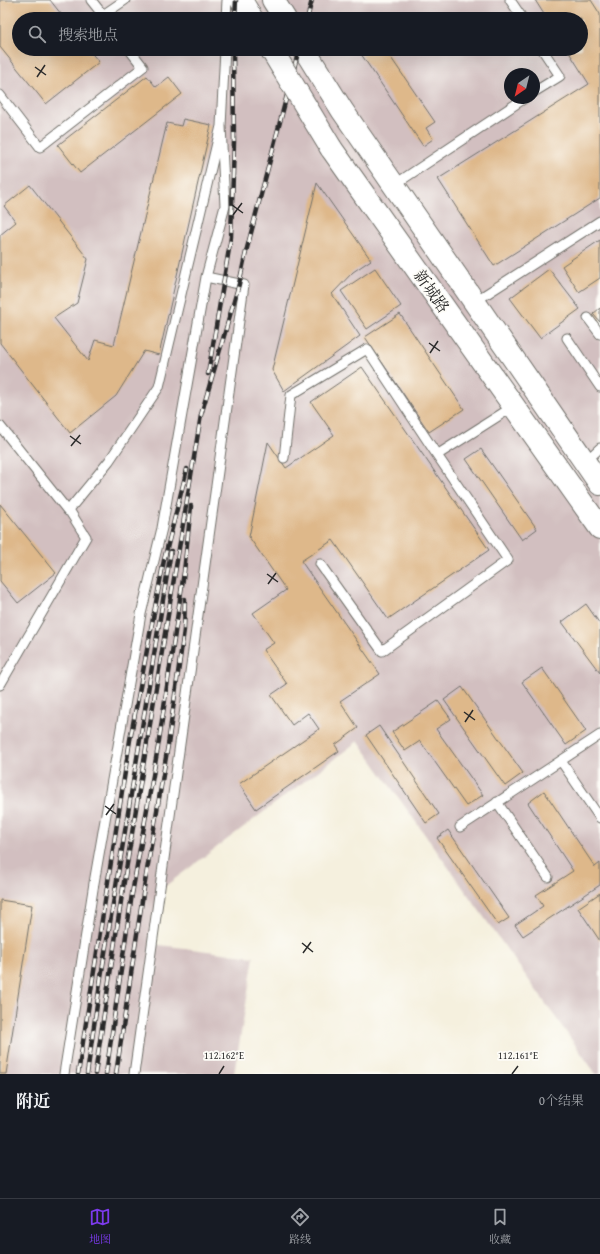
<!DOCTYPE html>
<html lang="zh">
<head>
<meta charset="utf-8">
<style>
  :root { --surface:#171b24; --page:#20242c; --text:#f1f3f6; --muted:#9ea1a6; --line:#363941; --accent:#7c3aed }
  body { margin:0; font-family:"Gentium Book Plus","Noto Serif SC",serif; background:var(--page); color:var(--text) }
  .compass { position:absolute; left:504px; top:68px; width:36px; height:36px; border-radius:50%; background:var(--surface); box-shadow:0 4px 16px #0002; rotate:215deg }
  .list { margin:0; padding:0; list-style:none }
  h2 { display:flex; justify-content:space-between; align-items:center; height:52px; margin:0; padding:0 16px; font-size:17px }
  h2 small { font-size:13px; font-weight:400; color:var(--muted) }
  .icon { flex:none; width:22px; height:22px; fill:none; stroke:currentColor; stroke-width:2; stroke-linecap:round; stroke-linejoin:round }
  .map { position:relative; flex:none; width:600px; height:1074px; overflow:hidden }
  .search { position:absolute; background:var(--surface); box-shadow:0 4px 16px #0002; left:12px; right:12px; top:12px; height:44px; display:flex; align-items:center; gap:10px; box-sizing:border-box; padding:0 14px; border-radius:22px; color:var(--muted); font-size:15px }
  .sheet { height:124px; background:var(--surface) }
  nav { display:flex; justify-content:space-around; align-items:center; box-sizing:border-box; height:56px; border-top:1px solid var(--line); background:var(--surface); font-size:11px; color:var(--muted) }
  nav a { display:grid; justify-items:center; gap:2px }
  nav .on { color:var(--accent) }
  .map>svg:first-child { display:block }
  .industrial { fill:#d2bfc0; fill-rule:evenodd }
  .building { fill:#deb88a }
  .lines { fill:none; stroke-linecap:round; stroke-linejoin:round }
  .lane-casing { stroke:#72706a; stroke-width:11 }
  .secondary-casing { stroke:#72706a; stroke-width:24 }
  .lane { stroke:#fff; stroke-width:9 }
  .secondary { stroke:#fff; stroke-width:22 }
  .rail-casing { stroke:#2b2b2b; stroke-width:4.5 }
  .rail { stroke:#fdfcf7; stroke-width:3; stroke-dasharray:9; stroke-linecap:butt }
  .secondary-bridge-casing { stroke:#72706a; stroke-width:24; stroke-linecap:butt }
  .secondary-bridge { stroke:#fff; stroke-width:22 }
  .ticks { fill:none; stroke:#2b2b2b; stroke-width:1.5 }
  .labels { text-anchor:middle; stroke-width:3.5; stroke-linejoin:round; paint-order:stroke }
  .street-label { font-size:16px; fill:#2b2b2b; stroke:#fdfcf7 }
  .ticks-label { font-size:10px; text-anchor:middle; fill:#2b2b2b; stroke:#fdfcf7; stroke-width:3.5; stroke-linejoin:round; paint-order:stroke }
</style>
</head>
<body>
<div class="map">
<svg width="600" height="1074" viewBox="0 0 600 1074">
  <rect width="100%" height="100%" fill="#fdfcf7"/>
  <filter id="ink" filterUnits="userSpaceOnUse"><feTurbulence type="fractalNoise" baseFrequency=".025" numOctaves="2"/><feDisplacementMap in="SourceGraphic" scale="8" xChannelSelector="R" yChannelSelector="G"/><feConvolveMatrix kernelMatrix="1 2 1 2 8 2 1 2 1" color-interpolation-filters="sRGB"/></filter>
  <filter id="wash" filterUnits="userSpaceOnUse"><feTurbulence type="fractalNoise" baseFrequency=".012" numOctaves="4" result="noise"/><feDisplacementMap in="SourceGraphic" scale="16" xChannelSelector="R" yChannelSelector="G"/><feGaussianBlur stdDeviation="0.9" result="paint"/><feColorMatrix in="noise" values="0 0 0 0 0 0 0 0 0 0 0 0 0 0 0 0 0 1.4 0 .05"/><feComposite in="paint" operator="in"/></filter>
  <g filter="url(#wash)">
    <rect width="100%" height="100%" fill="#f5f0de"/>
    <path class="industrial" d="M0 0H241L253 18 259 0H600V1074H596L358 741 160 890 152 944 254 957 234 1074H0ZM19 19H581V49H19ZM510 74H534V98H510Z"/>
    <g id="blocks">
      <path class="building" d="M0 0H50L65 19H19V49H88L99 62 46 104 0 47Z
        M535 0H591L600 14V198L494 266 438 179 589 84 567 49H581V19H547Z
        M369 49H385L435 122 426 128 433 139 423 146 361 54Z
        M147 76 156 87 169 77 182 94 80 173 58 145Z
        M183 119 211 125 159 355 144 351 116 396 70 433 0 343V235L16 222 4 206 30 185 88 259 77 303 54 318 88 361 95 340 114 345 167 123 181 126Z
        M317 183 371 260 353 272 332 294 360 336 284 391 272 370Z
        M600 240V278L579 292 562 266Z
        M375 268 401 306 367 329 341 291Z
        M549 269 580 309 540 338 510 298Z
        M600 308V322L593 314Z
        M400 314 464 409 429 432 365 337Z
        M362 367 489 550 388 619 333 540 301 561 380 674 340 701 358 728 335 745 339 751 256 809 239 784 319 729 308 713 292 725 271 695 287 684 263 650 274 643 253 613 286 590 249 537 268 442 286 468 334 435 311 402Z
        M481 449 537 529 522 540 466 459Z
        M0 504 56 573 18 603 0 581Z
        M586 604 600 624V673L562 622Z
        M542 668 586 731 566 745 522 682Z
        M462 687 523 773 505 786 444 700Z
        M438 701 451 719 436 729 483 795 466 806 420 741 405 751 392 732Z
        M379 726 439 814 426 823 366 735Z
        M544 791 595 867 600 863V885L523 936 515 925 543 906 536 895 573 871 528 803Z
        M448 830 509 918 498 925 437 838Z
        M600 893V941L578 908Z
        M0 900 32 905 6 1074H0Z"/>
    </g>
  </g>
  <g filter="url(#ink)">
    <use href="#blocks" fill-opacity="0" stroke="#72706a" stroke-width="1"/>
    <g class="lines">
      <defs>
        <path id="lane" d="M91 0 106 19
          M510 0 523 19
          M103 15 125 0
          M226 19 227 0
          M534 92 560 76 542 49
          M0 95 40 147 143 67 129 49
          M394 185 525 98
          M474 302 600 221
          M588 318 600 334
          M567 338 600 387
          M0 426 68 511 109 461 159 387 221 126 225 49
          M284 458 291 395 367 349 437 455 514 406
          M585 462 600 448
          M320 564 382 651 508 560 437 455
          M0 685 86 537 69 510
          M561 761 600 818
          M497 802 548 877
          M460 827 600 735
          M64 1074 94 883 141 614 162 528 206 277 225 206 221 126
          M134 1074 244 285 206 277"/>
        <path id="secondary" d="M241 0 252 19
          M273 0 285 19
          M304 49 342 110 600 484
          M331 148 600 528"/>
      </defs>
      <use href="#lane" class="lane-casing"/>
      <use href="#secondary" class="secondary-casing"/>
      <use href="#lane" class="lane"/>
      <use href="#secondary" class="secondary"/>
      <defs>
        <path id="rail" d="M235 19 236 0
          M307 19 312 0
          M208 374 231 237 234 142 233 49
          M78 1074 130 740 164 560 187 469
          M87 1074 101 977 171 551
          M95 1074 123 888 201 415 239 284 246 252 299 49
          M106 1074 132 894 158 747 184 572 191 506
          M116 1074 143 894 168 745 184 630 185 599"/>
      </defs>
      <use href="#rail" class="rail-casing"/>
      <use href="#rail" class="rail"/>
      <defs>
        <path id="secondary-bridge" d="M271 49 331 148"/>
      </defs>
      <use href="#secondary-bridge" class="secondary-bridge-casing"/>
      <use href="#secondary-bridge" class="secondary-bridge"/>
    </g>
  </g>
  <path class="ticks" d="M35 67 46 75M37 77 45 65M232 205 243 213M233 215 242 203M429 343 440 351M430 353 438 341M70 436 81 444M71 446 80 435M267 574 278 582M268 584 276 573M464 712 475 720M465 722 473 710M105 806 116 814M106 815 114 804M302 943 313 952M303 953 311 942M219 1074 224 1066M512 1074 518 1066"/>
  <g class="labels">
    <g class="street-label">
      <text transform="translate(432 291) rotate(55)" y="6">新城路</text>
    </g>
  </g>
  <g class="ticks-label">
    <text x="224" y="1059">112.162°E</text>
    <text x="518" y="1059">112.161°E</text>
  </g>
</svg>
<svg class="compass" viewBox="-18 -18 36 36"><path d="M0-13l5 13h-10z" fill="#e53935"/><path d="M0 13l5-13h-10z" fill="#9ea1a6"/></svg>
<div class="search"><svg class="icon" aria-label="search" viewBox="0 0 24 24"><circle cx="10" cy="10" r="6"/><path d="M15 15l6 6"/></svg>搜索地点</div>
</div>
<section class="sheet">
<h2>附近<small>0个结果</small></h2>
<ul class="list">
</ul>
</section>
<nav>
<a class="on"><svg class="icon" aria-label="map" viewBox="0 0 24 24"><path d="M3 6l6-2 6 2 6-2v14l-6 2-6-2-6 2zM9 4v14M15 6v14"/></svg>地图</a>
<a><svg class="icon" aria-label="directions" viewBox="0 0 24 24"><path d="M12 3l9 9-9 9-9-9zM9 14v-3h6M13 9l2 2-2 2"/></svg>路线</a>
<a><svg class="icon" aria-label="saved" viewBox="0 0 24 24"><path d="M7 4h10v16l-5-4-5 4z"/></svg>收藏</a>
</nav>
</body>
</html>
